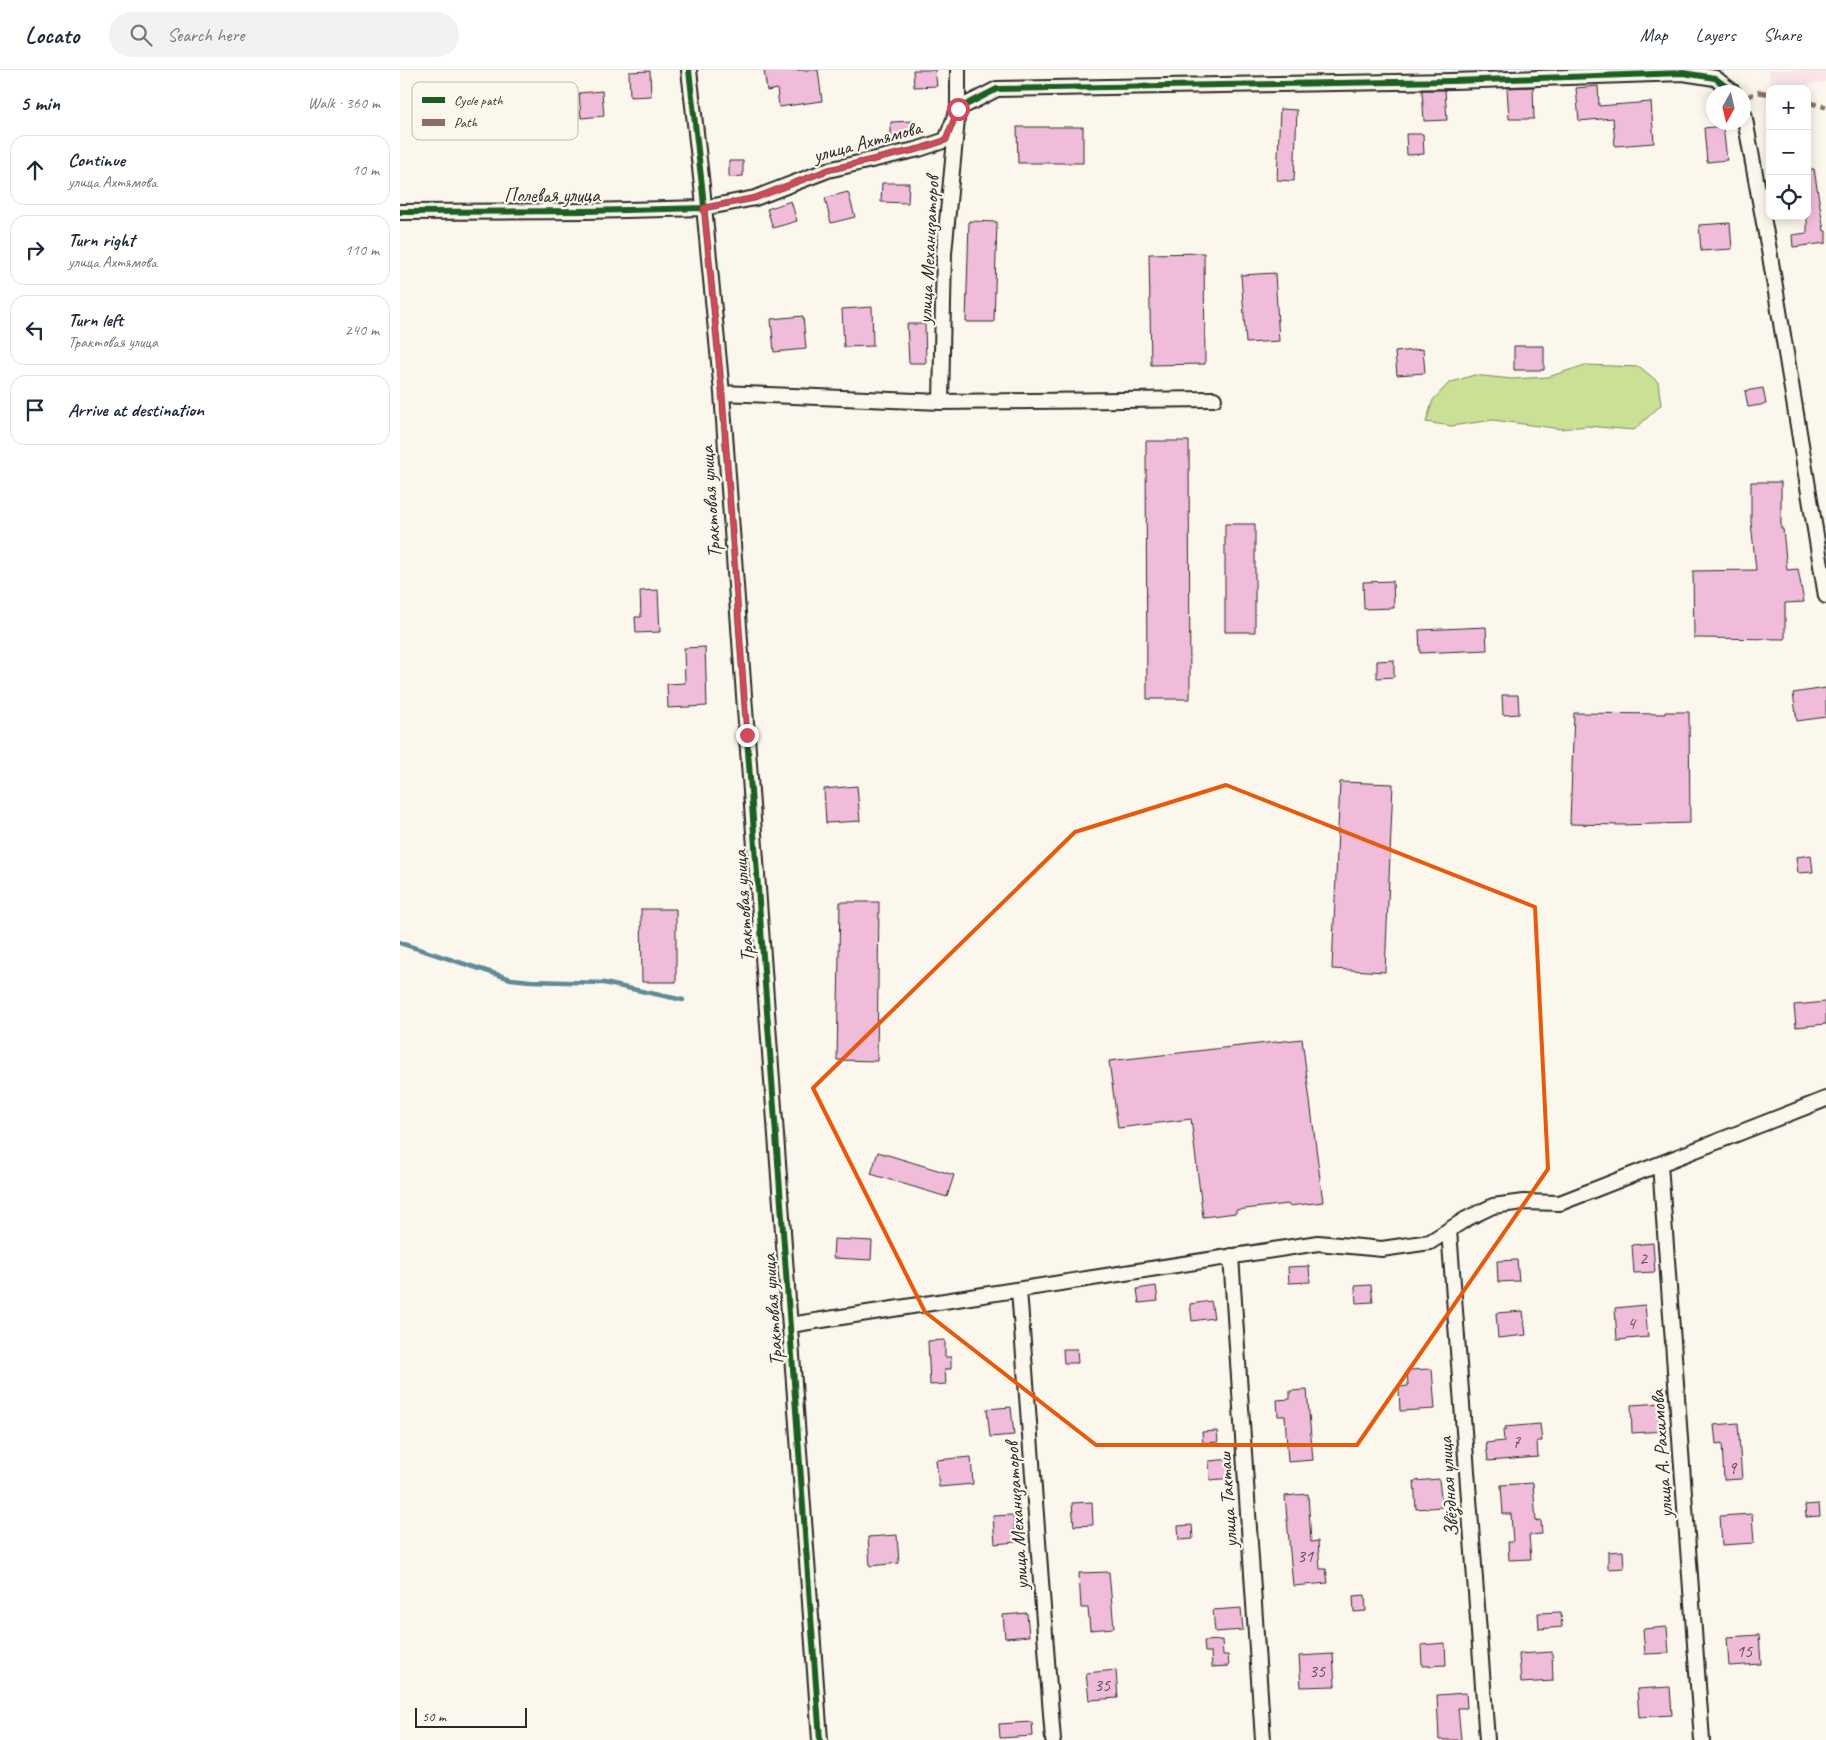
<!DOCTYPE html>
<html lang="en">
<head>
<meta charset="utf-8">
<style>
  :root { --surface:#fff; --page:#f2f2f3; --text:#1f2937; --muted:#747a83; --line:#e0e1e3 }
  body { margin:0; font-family:Caveat,sans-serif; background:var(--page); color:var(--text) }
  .controls { position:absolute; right:15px; top:15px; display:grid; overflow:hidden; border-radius:10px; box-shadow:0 2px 12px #0003 }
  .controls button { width:45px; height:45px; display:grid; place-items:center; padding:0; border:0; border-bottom:1px solid var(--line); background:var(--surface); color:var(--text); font:25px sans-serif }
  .compass { position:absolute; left:1306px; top:15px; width:45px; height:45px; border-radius:50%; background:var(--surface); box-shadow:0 2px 12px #0003; rotate:188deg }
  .scale { position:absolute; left:15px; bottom:12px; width:112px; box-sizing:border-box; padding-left:5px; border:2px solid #2b2b2b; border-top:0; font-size:14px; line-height:18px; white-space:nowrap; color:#2b2b2b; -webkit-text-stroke:4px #fbf7ec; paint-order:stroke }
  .stop { position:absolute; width:15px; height:15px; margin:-11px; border:4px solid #d1495b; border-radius:50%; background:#fff }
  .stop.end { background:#d1495b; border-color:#fff; box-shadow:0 1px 5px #0008 }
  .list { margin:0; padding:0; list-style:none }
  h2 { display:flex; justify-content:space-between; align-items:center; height:65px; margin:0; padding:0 20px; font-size:21px }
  h2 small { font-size:16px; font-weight:400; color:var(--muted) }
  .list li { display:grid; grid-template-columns:32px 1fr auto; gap:15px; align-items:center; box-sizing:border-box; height:70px; margin:0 10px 10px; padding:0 10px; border:1px solid var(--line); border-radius:15px }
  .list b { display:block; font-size:19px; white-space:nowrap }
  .list p { margin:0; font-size:16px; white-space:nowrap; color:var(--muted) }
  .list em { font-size:16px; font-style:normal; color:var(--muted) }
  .icon { flex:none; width:28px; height:28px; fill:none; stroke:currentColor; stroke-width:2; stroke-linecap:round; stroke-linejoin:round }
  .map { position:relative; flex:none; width:1426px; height:1670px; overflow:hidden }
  header { display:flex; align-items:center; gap:30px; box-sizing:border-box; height:70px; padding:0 25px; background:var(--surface); border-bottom:1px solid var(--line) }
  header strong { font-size:24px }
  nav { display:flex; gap:28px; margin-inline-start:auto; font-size:18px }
  .search { width:350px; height:45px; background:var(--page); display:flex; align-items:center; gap:12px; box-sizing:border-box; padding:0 18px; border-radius:28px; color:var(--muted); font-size:19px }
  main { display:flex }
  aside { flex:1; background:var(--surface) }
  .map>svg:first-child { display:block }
  .built { fill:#f8e5e7 }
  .green { fill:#c9e095; stroke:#7a8660 }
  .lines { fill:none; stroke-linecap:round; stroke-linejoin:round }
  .stream { stroke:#5f8a99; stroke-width:4.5 }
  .building { fill:#f0bcda; stroke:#2b2b2b }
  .minor-casing { stroke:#2b2b2b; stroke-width:18 }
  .minor { stroke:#fbf7ec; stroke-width:14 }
  .quiet { stroke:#8d6e63; stroke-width:5; stroke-dasharray:10 5; stroke-linecap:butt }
  .cycleway-casing { stroke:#fbf7ec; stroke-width:9 }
  .cycleway { stroke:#1b5e20; stroke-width:6 }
  .route { stroke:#d1495b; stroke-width:6 }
  .marked { fill:none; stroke:#e8590c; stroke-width:4; stroke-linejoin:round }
  .labels { text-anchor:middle; stroke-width:4.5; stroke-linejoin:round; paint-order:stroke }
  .number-label { font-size:18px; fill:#5c4f57 }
  .street-label { font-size:20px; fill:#2b2b2b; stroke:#fbf7ec }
  .key { fill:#fbf7ec; stroke:#bdbab2; stroke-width:1 }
  .key-label { font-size:14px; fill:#2b2b2b }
</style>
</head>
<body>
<header>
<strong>Locato</strong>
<div class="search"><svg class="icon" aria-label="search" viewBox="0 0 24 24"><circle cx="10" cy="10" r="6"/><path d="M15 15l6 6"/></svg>Search here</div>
<nav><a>Map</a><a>Layers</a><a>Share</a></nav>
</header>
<main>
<aside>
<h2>5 min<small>Walk · 360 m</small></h2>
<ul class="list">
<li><svg class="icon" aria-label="ahead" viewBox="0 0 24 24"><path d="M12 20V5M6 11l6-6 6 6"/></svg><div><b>Continue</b><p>улица Ахтямова</p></div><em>10 m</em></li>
<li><svg class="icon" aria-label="right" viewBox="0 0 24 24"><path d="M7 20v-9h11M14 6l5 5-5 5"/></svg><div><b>Turn right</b><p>улица Ахтямова</p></div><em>110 m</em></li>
<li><svg class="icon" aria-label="left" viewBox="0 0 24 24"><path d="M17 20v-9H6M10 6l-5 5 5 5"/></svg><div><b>Turn left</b><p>Трактовая улица</p></div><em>240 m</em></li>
<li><svg class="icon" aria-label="arrive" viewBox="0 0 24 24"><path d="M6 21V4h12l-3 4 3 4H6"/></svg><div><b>Arrive at destination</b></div></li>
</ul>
</aside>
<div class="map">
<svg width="1426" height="1670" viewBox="0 0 1426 1670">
  <rect width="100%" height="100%" fill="#fbf7ec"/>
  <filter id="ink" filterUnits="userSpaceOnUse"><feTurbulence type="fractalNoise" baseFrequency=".02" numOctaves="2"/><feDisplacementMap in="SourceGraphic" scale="10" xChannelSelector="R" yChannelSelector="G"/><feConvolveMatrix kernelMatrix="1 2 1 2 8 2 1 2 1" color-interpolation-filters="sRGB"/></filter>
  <g filter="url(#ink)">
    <path class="built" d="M1369 0H1426V12L1372 19Z"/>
    <path class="green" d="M1185 295 1240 297 1258 312 1261 335 1234 360 1187 356 1161 359 1093 350 1051 356 1026 352 1033 330 1049 313 1074 305 1111 309 1148 307Z"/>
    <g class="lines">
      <path class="stream" d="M0 873 111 909 130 911 204 913 283 930"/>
    </g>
    <path class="building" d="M364 0H418L422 31 379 37 377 19 367 21Z
      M513 0H535L537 16 514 17Z
      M250 1 251 26 230 27 229 2Z
      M1198 16 1199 36 1251 32 1254 73 1215 76 1213 48 1179 51 1176 18Z
      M1133 17 1134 49H1109L1107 18Z
      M1022 20H1045L1047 50 1024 51Z
      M202 21 204 46 181 48 179 23Z
      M880 39 897 40 894 111 877 110Z
      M513 51 514 66 491 67V52Z
      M1323 56 1327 90 1307 92 1304 58Z
      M617 57H683V93H618Z
      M1006 64H1023L1024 84 1007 85Z
      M329 91H343V106L329 107Z
      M1407 99H1414L1424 161H1426V173L1393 177 1392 165 1407 163Z
      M482 113H509L508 133 481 132Z
      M448 122 455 147 431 153 425 128Z
      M391 131 397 151 373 158 367 139Z
      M569 151 597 152 594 252H566Z
      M1330 153 1332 179 1301 181 1299 155Z
      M804 183 805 294 751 295 749 184Z
      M875 203 879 271 846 273 841 205Z
      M472 237 473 276 444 277 442 239Z
      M403 246 406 279 374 282 371 249Z
      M507 254H525L526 293H509Z
      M1114 276H1144V300H1114Z
      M1023 279 1025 303 997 305 995 282Z
      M1363 318 1366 334 1348 337 1345 321Z
      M746 371H789L790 629H747Z
      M1351 412H1381V459H1383L1387 500 1398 499 1404 532 1385 533V569L1294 568 1293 501 1356 500 1351 452Z
      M825 454H855V562H825Z
      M993 511 994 538 964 539 963 512Z
      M258 520 260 562 236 563 235 547H241L240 521Z
      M1086 557 1087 580 1020 583 1019 560Z
      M305 577 307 636 268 638 267 614 285 613 284 578Z
      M994 590V607L977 608V591Z
      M1426 618V647L1397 651 1393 623Z
      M1102 625H1118L1119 644 1103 645Z
      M1265 642H1289L1290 753 1222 755 1170 754 1174 643 1265 644Z
      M940 712 993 714 985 902 932 899Z
      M457 716 460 751 426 753 424 719Z
      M1411 785 1413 802 1398 803 1396 787Z
      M440 832H479L477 991 437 990Z
      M241 839H276V912H242Z
      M1426 932V954L1396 957 1394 935Z
      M902 969 923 1132 889 1136 888 1134 836 1140V1143L803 1147 791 1049 718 1058 709 991Z
      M478 1082 554 1105 547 1127 471 1104Z
      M434 1169 472 1171 471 1190 433 1188Z
      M1253 1173 1255 1202 1234 1203 1232 1175Z
      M1117 1190 1119 1211 1098 1212 1097 1191Z
      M909 1196 910 1212 889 1213 888 1197Z
      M971 1215 973 1232 956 1233 955 1216Z
      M756 1216 758 1231 739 1233 737 1219Z
      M811 1231 814 1248 792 1251 790 1234Z
      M1245 1235 1248 1267 1217 1270 1215 1238Z
      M1123 1241 1126 1265 1098 1268 1096 1243Z
      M545 1270V1287H551V1299H545L546 1314 530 1315 528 1271Z
      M663 1279H677L678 1293H664Z
      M1032 1299 1035 1339 1000 1341 999 1317 1008 1316 1007 1300Z
      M907 1320 913 1390 888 1392 885 1346H878L877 1330 890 1329V1321Z
      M1263 1333 1265 1361 1232 1363 1231 1335Z
      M611 1337 614 1365 590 1367 587 1339Z
      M1338 1353 1342 1409 1324 1410 1322 1373 1316 1374 1314 1355Z
      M1140 1354 1142 1371H1137L1138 1387 1088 1391 1086 1373 1104 1371 1103 1360H1106L1105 1357Z
      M817 1361 818 1372 803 1373 802 1362Z
      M571 1387 573 1414 539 1417 536 1390Z
      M832 1389 833 1408 810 1410 809 1391Z
      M1039 1409 1042 1437 1016 1439 1014 1411Z
      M1133 1413 1136 1451 1141 1450 1142 1464 1129 1465 1131 1489 1109 1490 1108 1472H1113L1111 1444H1103L1101 1415Z
      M908 1424 911 1472 918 1471 920 1499H926L928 1513 893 1516 885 1426Z
      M692 1432 693 1455 674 1456 672 1433Z
      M1419 1434 1420 1446 1406 1447 1405 1435Z
      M1352 1444 1354 1473 1322 1475 1320 1446Z
      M613 1445 616 1472 595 1474 593 1446Z
      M792 1455 793 1469 779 1470 778 1456Z
      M497 1465 499 1493 470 1496 468 1467Z
      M1223 1481 1224 1498 1208 1499V1482Z
      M709 1502 714 1558 690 1560 688 1538H681L679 1503Z
      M965 1525 966 1541 954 1542 953 1526Z
      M841 1538 843 1560 815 1562 813 1540Z
      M1161 1542 1162 1557 1139 1559 1138 1543Z
      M627 1543 629 1566 605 1568 603 1545Z
      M1267 1557 1269 1583 1245 1584 1243 1559Z
      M1359 1565 1361 1594 1329 1596 1327 1567Z
      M822 1570 823 1585H828L829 1596 812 1597 811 1582H805L804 1571Z
      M1045 1573 1046 1595 1022 1596 1021 1575Z
      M1152 1582 1153 1611 1121 1613 1119 1584Z
      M933 1584 935 1616 901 1617 899 1586Z
      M716 1600 718 1628 689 1630 686 1603Z
      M1270 1617 1272 1645 1239 1647 1237 1619Z
      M1066 1623 1067 1638H1058L1061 1670H1039L1037 1625Z
      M632 1652 633 1666 600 1668 599 1654Z"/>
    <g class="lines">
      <defs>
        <path id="minor" d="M289 0 302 116 322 323 420 1670
          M1344 44 1369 180 1426 526
          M0 142 187 141 304 138 355 128 428 100 519 79 546 70 558 39 597 19 1053 11 1283 3 1315 8 1333 22
          M322 323 541 332 814 329
          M541 332 544 183 558 39V0
          M1260 1094 1302 1670
          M1049 1160 1087 1670
          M831 1186 863 1670
          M619 1220 653 1670
          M390 1255 918 1173 982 1179 1030 1172 1066 1149 1093 1136 1123 1132 1160 1133 1426 1029"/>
      </defs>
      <use href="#minor" class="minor-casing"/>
      <use href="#minor" class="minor"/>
      <path class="quiet" d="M1344 28 1359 22 1370 24
        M1407 32 1426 37"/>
      <defs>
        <path id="cycleway" d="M289 0 302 116 322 323 420 1670
          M0 142 187 141 304 138 355 128 428 100 519 79 546 70 558 39 597 19 1053 11 1283 3 1315 8 1333 22"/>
      </defs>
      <use href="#cycleway" class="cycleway-casing"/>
      <use href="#cycleway" class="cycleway"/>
    </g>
  </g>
  <g class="lines" filter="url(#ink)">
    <path class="route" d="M347 665 322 323 304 138 355 128 428 100 519 79 546 70 558 39"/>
  </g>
  <path class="marked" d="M826 715 1135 837 1148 1099 957 1375H696L525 1242 413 1018 675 762Z"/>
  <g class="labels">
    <g class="number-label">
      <text x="1243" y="1194">2</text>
      <text x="1231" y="1259">4</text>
      <text x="1116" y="1378">7</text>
      <text x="1332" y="1404">9</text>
      <text x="905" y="1492">31</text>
      <text x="1344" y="1587">15</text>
      <text x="917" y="1607">35</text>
      <text x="702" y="1621">35</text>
    </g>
    <g class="street-label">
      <text transform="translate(467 71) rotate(-15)" y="7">улица Ахтямова</text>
      <text x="152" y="132">Полевая улица</text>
      <text transform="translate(528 180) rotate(-87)" y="7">улица Механизаторов</text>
      <text transform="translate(310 432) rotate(-94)" y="7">Трактовая улица</text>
      <text transform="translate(343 836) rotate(-94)" y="7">Трактовая улица</text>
      <text transform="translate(372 1240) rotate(-94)" y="7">Трактовая улица</text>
      <text transform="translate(1261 1384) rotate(-94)" y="7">улица А. Рахимова</text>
      <text transform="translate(1048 1417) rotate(-94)" y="7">Звёздная улица</text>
      <text transform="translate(827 1430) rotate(-94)" y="7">улица Такташ</text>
      <text transform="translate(616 1446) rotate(-94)" y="7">улица Механизаторов</text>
    </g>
  </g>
  <rect x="12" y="12" width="166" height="58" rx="8" class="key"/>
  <rect x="22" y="27" width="23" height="6" fill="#1b5e20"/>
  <rect x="22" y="49" width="23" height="7" fill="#8d6e63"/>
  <g class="key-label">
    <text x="54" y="35">Cycle path</text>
    <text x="54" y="57">Path</text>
  </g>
</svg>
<div class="controls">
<button>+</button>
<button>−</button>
<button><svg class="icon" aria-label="locate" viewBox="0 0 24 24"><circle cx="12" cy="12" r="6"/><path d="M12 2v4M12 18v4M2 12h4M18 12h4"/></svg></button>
</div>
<svg class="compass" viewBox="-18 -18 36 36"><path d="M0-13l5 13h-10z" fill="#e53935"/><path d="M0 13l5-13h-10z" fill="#747a83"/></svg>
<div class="scale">50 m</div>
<div class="stop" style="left:558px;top:39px"></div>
<div class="stop end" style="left:347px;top:665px"></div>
</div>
</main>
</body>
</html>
